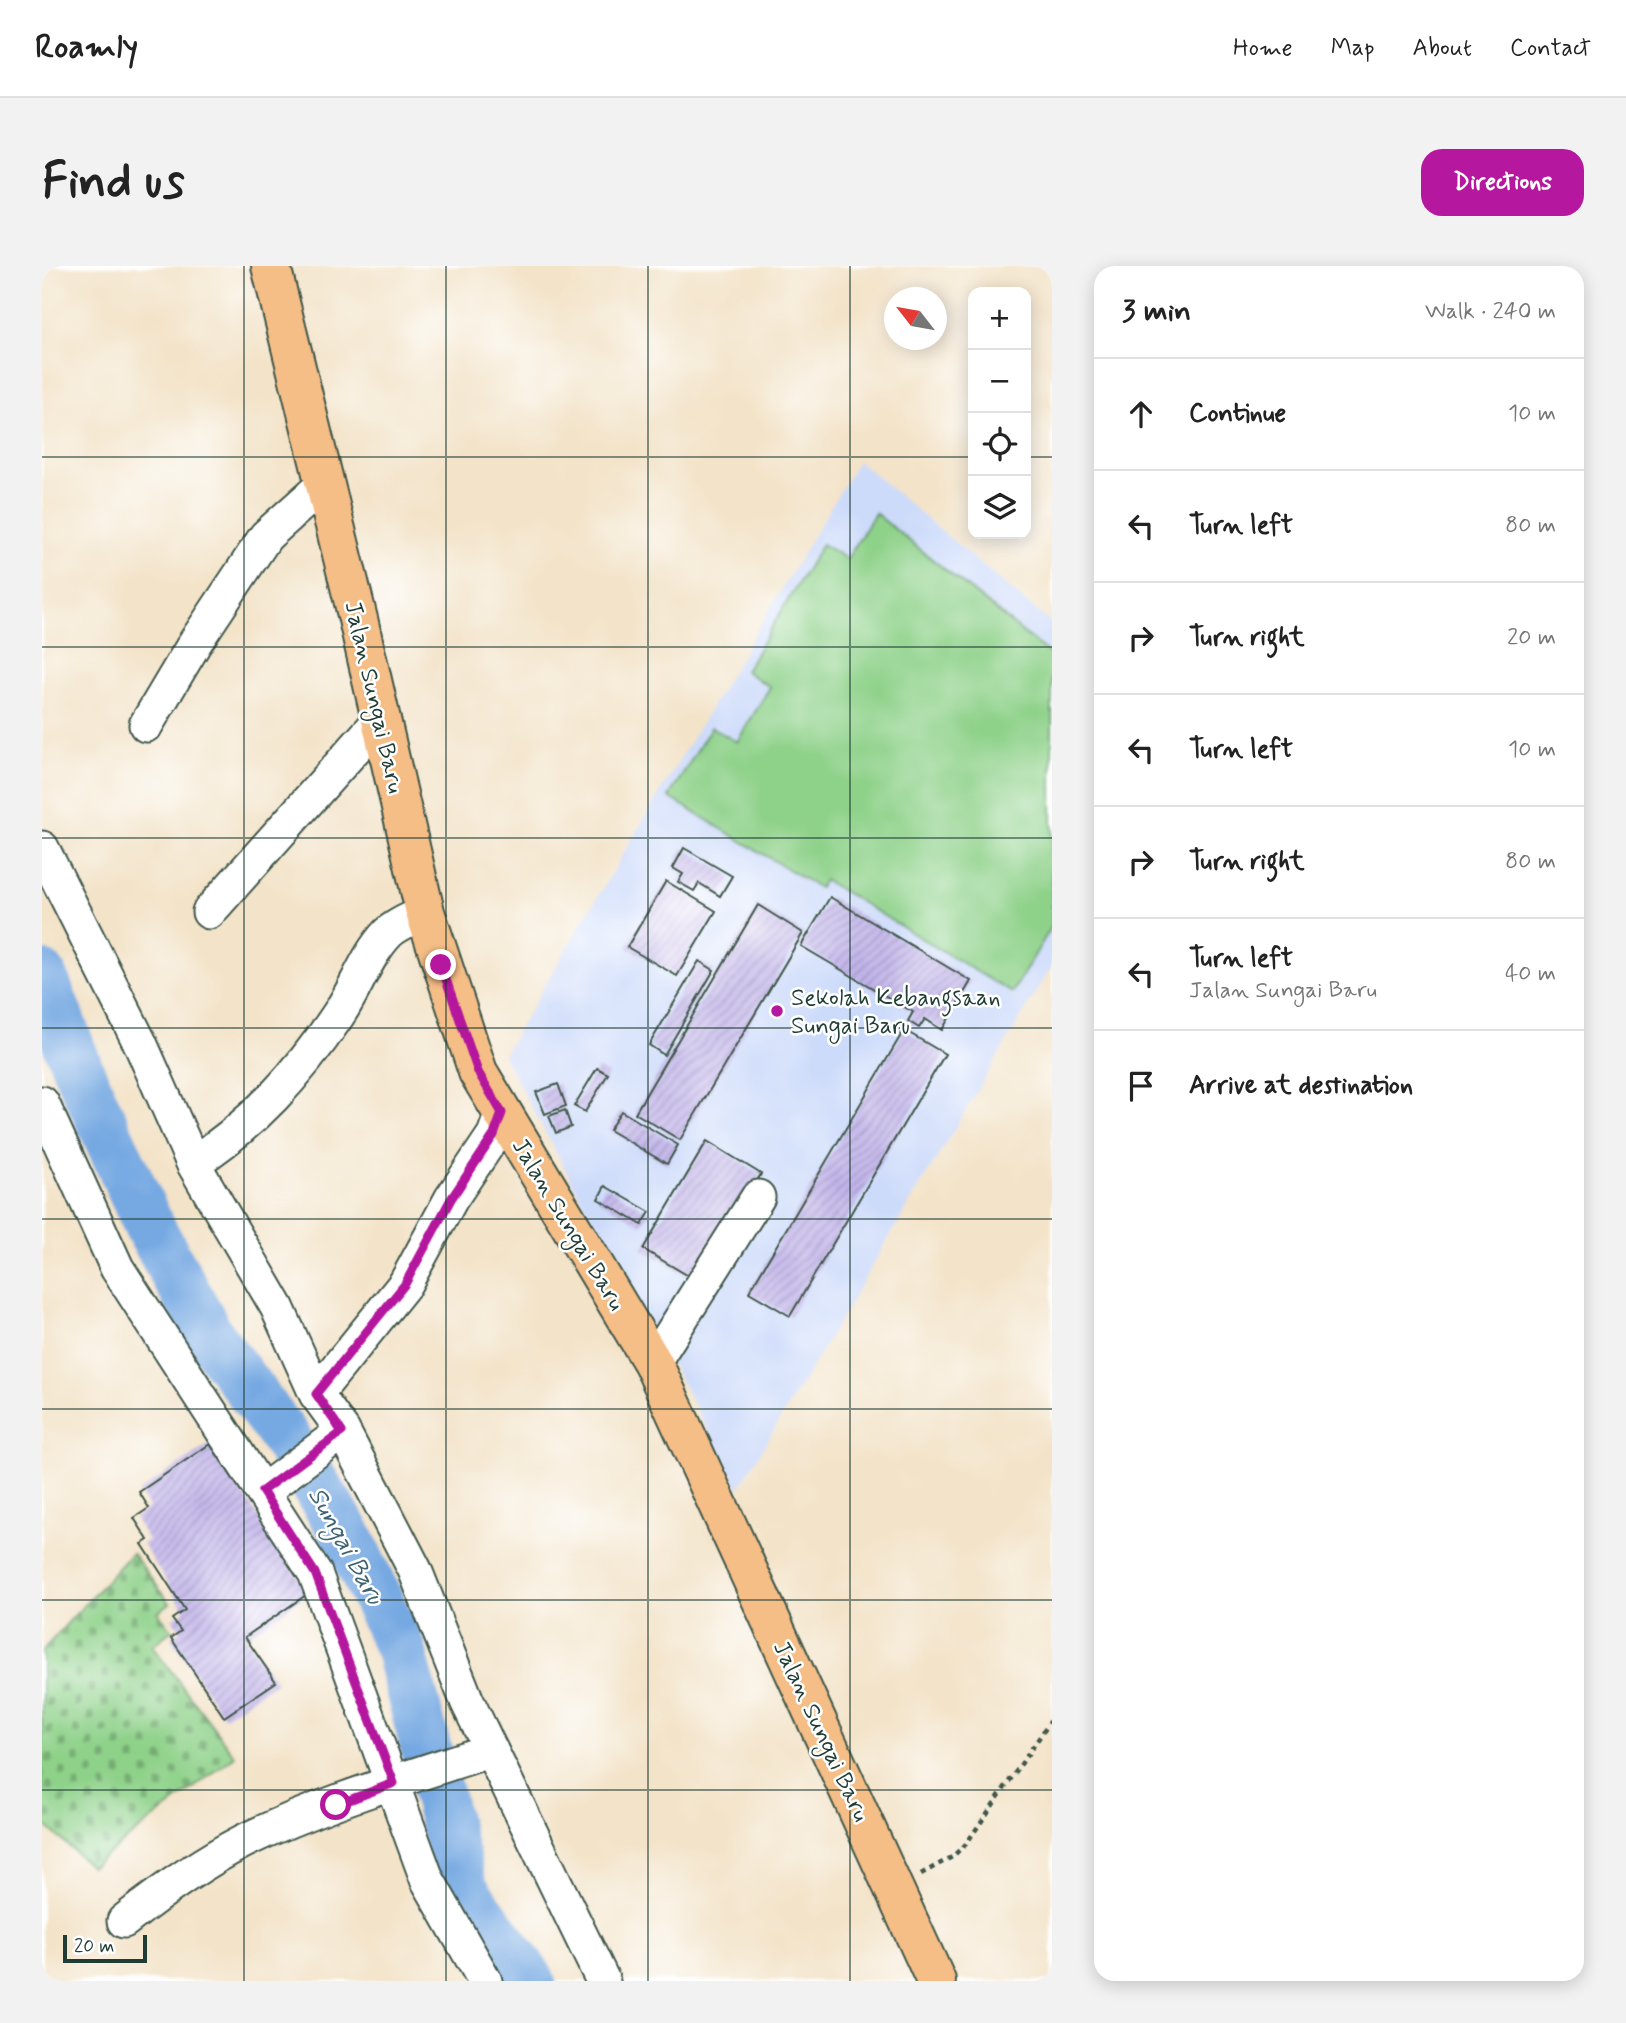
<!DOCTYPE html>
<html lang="en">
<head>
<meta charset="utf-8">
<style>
  :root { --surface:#fff; --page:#f2f2f2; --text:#222; --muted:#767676; --line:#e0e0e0; --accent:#b5179e }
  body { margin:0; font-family:Mynerve,sans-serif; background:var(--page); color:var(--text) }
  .controls { position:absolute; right:21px; top:21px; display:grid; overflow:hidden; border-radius:14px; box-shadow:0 4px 18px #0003 }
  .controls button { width:63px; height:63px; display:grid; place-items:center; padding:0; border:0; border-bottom:2px solid var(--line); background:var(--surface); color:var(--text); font:35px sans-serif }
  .compass { position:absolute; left:842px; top:21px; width:63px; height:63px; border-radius:50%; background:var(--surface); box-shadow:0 4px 18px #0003; rotate:301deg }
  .scale { position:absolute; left:21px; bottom:18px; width:84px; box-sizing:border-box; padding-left:7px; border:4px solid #1f3d34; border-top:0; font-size:19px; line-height:24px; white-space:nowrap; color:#1f3d34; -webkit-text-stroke:5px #fff; paint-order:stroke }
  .stop { position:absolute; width:21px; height:21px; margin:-16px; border:5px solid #b5179e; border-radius:50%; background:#fff }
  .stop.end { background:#b5179e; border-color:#fff; box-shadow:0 2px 7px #0008 }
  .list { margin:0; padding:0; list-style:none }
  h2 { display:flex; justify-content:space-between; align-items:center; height:91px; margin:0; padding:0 28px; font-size:30px }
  h2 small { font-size:23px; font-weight:400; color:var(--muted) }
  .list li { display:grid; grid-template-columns:46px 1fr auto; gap:21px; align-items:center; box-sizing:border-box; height:112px; padding:0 28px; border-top:2px solid var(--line) }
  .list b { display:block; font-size:26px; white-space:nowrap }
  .list p { margin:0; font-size:23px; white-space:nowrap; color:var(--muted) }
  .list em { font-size:23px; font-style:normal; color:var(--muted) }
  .icon { flex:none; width:38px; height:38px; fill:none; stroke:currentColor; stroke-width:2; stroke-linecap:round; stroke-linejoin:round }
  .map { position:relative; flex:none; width:1010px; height:1715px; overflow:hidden; border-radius:21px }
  header { display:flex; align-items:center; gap:42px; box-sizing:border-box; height:98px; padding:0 35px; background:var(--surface); border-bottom:2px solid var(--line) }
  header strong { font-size:33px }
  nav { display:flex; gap:38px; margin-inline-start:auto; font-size:24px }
  .intro { display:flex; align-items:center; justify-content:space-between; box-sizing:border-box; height:168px; padding:0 42px }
  h1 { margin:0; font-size:49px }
  .button { padding:18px 32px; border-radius:21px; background:var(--accent); color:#fff; font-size:24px; font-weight:700 }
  main { display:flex; gap:42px; padding:0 42px }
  aside { flex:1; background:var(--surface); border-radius:21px; box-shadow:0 4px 18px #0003 }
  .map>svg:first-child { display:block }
  .built { fill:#cddbfa }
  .cemetery { fill:url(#cemetery-stones); stroke:#56875e; stroke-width:2 }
  .garden { fill:#8ed189; stroke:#56875e; stroke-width:2 }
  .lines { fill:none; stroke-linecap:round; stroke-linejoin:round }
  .river { stroke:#76a9e2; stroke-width:51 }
  .building { fill:url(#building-hatch) }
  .minor-casing { stroke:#3f564a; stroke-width:37 }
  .major-casing { stroke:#3f564a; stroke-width:42 }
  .path { stroke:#3f564a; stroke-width:4.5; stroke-dasharray:5 5; stroke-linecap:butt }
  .minor { stroke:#fff; stroke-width:33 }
  .major { stroke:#f6be87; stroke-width:38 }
  .route { stroke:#b5179e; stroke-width:9 }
  .grid { fill:none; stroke:#1f3d34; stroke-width:2; stroke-opacity:0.55 }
  .poi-dot { fill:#b5179e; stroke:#fff; stroke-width:2.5 }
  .labels { text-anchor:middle; stroke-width:5; stroke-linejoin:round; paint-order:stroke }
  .street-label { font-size:24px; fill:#1f3d34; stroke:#fff }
  .poi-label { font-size:24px; fill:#1f3d34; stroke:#fff; text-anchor:start }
  .water-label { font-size:26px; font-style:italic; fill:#3d6371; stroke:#fff }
</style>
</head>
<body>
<header>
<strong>Roamly</strong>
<nav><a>Home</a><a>Map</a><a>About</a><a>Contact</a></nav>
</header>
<div class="intro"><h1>Find us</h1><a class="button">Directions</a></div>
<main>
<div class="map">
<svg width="1010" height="1715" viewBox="0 0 1010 1715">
  <defs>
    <pattern id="cemetery-stones" width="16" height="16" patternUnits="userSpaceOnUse" patternTransform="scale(1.75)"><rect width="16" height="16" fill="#8ed189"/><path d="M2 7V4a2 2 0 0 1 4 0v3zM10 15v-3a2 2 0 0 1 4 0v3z" fill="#73ab71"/></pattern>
    <pattern id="building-hatch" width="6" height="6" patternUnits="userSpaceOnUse" patternTransform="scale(1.75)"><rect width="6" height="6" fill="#c1b3ea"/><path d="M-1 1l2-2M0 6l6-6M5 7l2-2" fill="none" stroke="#9c93be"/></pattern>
  </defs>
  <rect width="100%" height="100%" fill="#fff"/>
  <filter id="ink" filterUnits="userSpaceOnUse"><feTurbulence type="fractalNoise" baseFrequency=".0143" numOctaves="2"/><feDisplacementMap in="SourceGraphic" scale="14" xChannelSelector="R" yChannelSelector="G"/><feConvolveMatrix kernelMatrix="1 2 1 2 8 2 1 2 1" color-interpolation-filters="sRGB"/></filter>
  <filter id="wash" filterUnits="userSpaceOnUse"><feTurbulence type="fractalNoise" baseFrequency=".00686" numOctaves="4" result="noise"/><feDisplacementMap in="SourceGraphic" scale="28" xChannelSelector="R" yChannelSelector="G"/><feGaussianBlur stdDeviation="1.57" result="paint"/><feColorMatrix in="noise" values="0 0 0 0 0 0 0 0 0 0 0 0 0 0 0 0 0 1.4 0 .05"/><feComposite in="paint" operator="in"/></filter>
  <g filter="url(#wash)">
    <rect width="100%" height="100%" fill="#f3e3c8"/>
    <path class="built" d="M816 195 1010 358V700L697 1222 461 789Z"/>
    <path class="cemetery" d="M90 1287 128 1337 116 1346 130 1364 110 1380 193 1490 49 1601 0 1556V1385Z"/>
    <path class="garden" d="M833 247 1010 390V660L970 727 782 614 777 622 627 531 669 461 695 476 728 421 703 405 780 278 805 293Z"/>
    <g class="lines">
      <path class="river" d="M0 710 38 808 107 960 168 1071 242 1170 305 1269 358 1382 420 1622 488 1715"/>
    </g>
    <g id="blocks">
      <path class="building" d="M642 582 690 610 678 630 657 617 652 625 636 616 641 608 631 602Z
        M624 615 674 645 635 710 585 681Z
        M788 631 929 715 900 764 883 753 877 762 866 755 871 746 759 680Z
        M716 639 761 667 638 874 593 847Z
        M657 695 672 704 622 789 607 779Z
        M862 764 903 788 748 1050 707 1026Z
        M555 802 566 808 543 846 532 840Z
        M516 818 524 840 503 848 494 826Z
        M523 844 529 861 514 867 507 850Z
        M579 845 636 879 625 898 567 864Z
        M665 875 719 908 655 1015 601 983Z
        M563 920 608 946 600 959 556 933Z
        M168 1178 267 1327 203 1371 234 1416 182 1451 129 1372 139 1365 130 1353 143 1344 100 1278 106 1274 92 1252 107 1242 97 1226Z"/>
    </g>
  </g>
  <g filter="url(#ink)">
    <use href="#blocks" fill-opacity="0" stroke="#3f564a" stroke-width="2"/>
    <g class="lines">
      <defs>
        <path id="minor" d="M104 459 154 375 224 270 282 218
          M0 582 98 777 151 897 235 1041 274 1128 301 1165 373 1304 425 1435 561 1715
          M167 646 339 453
          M0 837 75 1002 273 1307 385 1613 443 1715
          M151 897C212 858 256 809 296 749 314 723 324 690 346 667 355 658 372 652 383 646
          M611 1097 716 931
          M274 1128 363 1018 409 933 452 869 460 847
          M221 1225 301 1165
          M82 1655C120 1625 159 1597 202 1575 279 1537 368 1511 449 1484"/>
        <path id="major" d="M229 0 316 353 383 646 436 806 611 1097 894 1715"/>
      </defs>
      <use href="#minor" class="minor-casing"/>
      <use href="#major" class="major-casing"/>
      <path class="path" d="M879 1608 910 1591 924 1578 1010 1453"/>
      <use href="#minor" class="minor"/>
      <use href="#major" class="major"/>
    </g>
  </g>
  <g class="lines" filter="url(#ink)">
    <path class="route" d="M294 1539 352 1517 273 1307 220 1225 300 1166 274 1128 363 1018 409 933 452 869 460 847 436 806 399 699"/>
  </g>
  <path class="grid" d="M202 0V1715M404 0V1715M606 0V1715M808 0V1715M0 191H931M984 191H1010M0 381H1010M0 572H1010M0 762H1010M0 953H1010M0 1143H1010M0 1334H1010M0 1524H1010"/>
  <circle class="poi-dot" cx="735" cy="745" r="7"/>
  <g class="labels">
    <g class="street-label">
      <text transform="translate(333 431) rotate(77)" y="8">Jalan Sungai Baru</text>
      <text transform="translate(527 958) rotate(59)" y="8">Jalan Sungai Baru</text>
      <text transform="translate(780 1465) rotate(65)" y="8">Jalan Sungai Baru</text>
    </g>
    <g class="poi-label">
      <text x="749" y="739">Sekolah Kebangsaan<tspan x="749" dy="28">Sungai Baru</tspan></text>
    </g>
    <g class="water-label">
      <text transform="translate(305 1279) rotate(61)" y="9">Sungai Baru</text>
    </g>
  </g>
</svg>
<div class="controls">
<button>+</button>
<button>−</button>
<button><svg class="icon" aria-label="locate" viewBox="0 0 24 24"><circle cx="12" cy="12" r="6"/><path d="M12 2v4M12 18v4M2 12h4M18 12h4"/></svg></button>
<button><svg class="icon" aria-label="layers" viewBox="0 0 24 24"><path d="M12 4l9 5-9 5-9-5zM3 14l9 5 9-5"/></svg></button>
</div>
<svg class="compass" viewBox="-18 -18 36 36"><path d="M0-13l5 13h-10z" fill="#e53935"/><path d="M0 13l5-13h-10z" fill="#767676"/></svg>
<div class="scale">20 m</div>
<div class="stop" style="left:294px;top:1539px"></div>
<div class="stop end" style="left:399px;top:699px"></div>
</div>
<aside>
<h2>3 min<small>Walk · 240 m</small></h2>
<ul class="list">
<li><svg class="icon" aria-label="ahead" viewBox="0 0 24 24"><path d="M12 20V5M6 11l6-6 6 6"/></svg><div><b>Continue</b></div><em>10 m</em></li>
<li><svg class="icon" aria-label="left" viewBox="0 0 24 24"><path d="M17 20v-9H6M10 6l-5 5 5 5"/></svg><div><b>Turn left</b></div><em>80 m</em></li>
<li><svg class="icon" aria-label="right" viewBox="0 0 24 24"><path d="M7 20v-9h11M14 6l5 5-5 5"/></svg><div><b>Turn right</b></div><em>20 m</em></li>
<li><svg class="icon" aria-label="left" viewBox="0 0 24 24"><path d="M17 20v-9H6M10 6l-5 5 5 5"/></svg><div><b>Turn left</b></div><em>10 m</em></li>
<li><svg class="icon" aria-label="right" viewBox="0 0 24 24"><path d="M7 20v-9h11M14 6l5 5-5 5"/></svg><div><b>Turn right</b></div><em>80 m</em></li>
<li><svg class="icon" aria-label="left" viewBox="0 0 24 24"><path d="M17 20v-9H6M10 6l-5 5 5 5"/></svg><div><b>Turn left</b><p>Jalan Sungai Baru</p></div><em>40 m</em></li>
<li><svg class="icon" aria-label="arrive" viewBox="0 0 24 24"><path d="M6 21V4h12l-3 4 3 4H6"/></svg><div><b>Arrive at destination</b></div></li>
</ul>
</aside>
</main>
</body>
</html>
